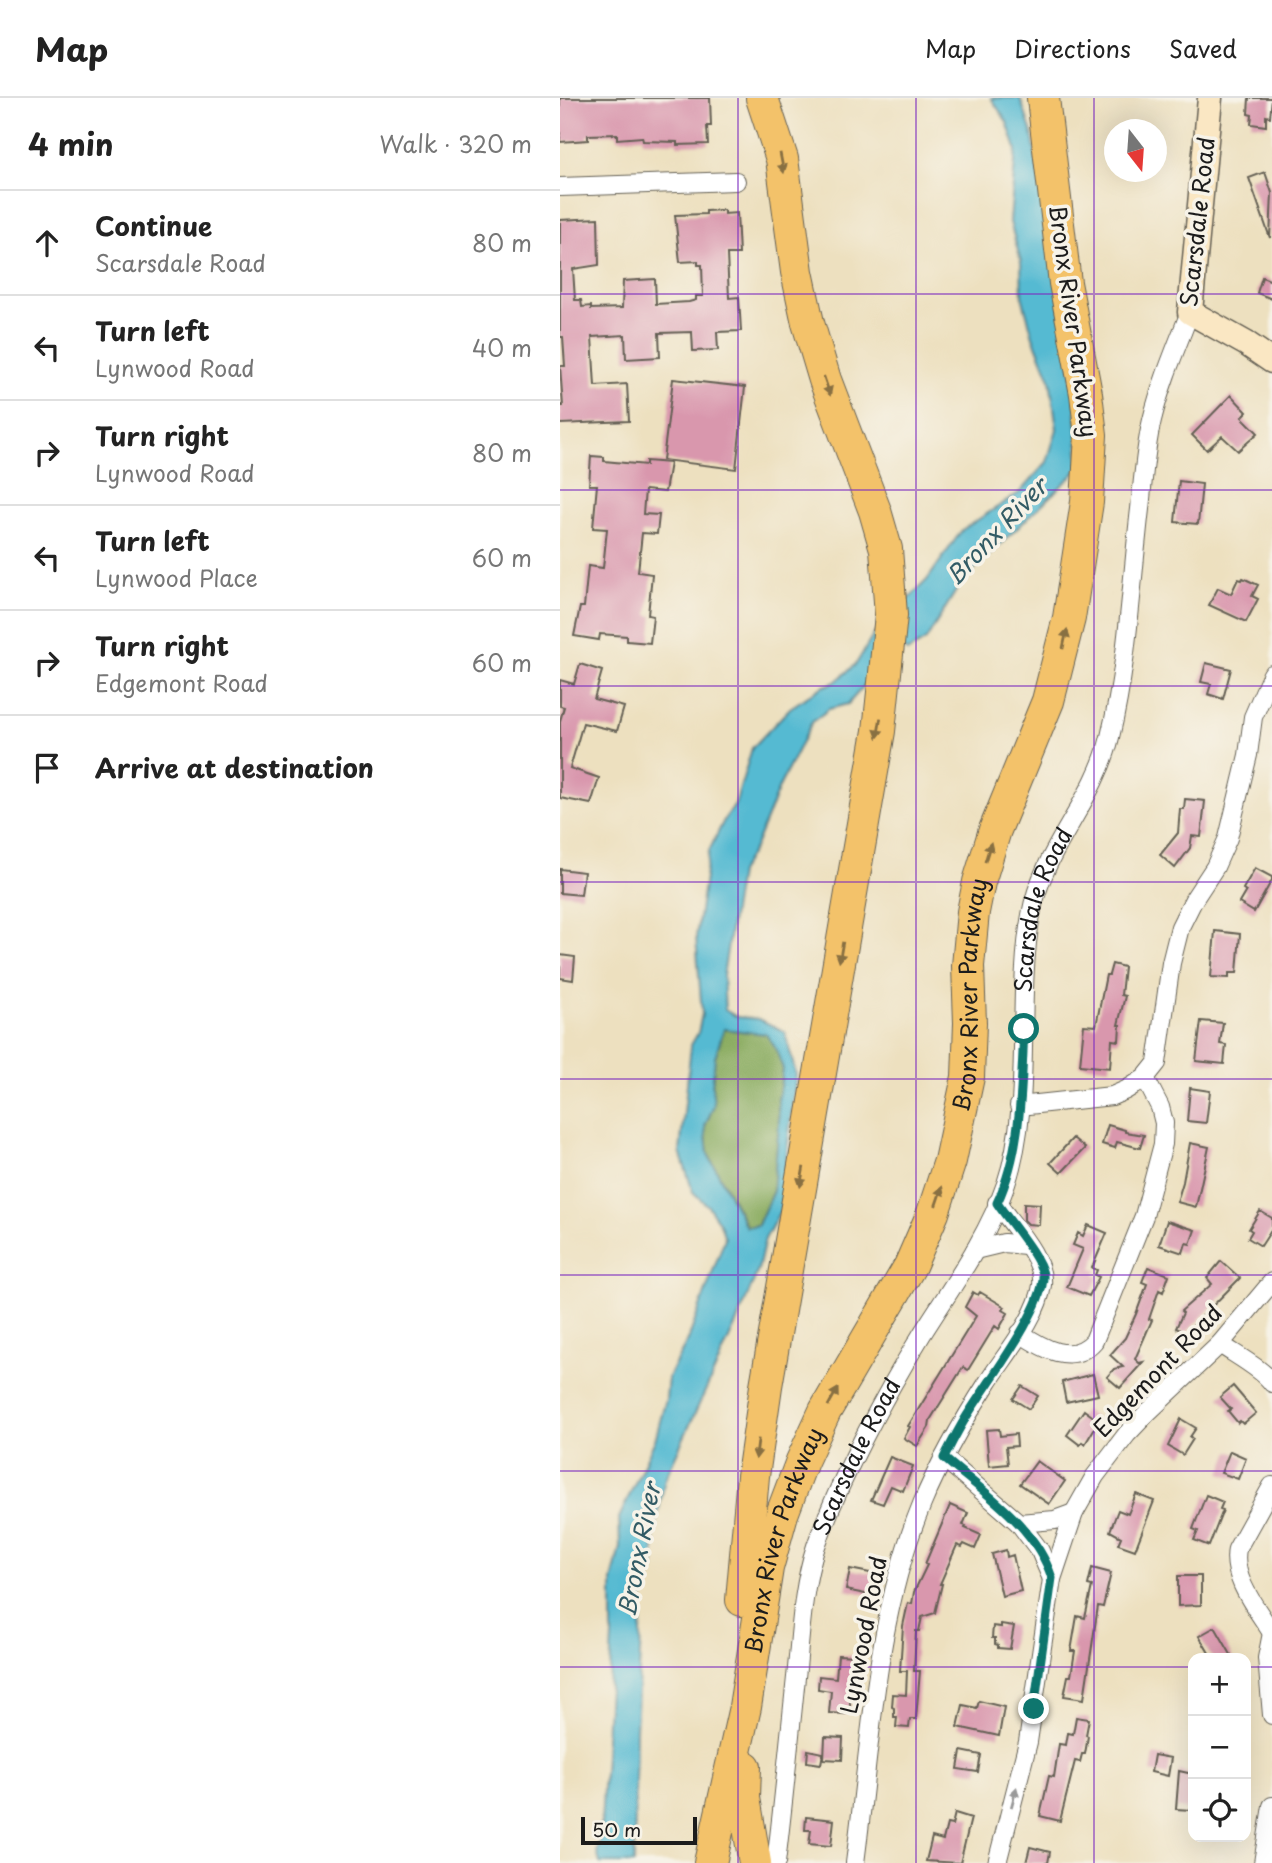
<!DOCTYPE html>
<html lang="en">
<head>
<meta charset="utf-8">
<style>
  :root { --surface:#fff; --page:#f2f2f2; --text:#222; --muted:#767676; --line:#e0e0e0 }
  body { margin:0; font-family:"Playpen Sans",sans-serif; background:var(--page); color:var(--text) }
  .controls { position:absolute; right:21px; bottom:21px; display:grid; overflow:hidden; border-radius:14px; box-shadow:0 7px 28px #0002 }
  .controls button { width:63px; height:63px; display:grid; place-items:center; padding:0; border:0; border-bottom:2px solid var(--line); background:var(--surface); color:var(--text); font:35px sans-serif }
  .compass { position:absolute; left:544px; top:21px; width:63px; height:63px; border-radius:50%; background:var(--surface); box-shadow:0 7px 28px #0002; rotate:163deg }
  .scale { position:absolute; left:21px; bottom:18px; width:116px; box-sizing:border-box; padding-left:7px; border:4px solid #1c1c1c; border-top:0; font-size:19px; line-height:24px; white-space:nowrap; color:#1c1c1c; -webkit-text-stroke:5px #f7f3e8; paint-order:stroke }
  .stop { position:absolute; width:21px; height:21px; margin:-16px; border:5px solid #0f766e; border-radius:50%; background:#fff }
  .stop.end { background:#0f766e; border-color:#fff; box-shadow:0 2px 7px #0008 }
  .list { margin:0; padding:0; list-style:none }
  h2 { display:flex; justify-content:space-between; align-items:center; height:91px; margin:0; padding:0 28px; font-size:30px }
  h2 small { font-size:23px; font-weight:400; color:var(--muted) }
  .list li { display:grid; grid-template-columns:46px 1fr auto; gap:21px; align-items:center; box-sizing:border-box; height:105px; padding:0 28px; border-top:2px solid var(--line) }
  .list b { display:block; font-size:26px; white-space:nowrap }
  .list p { margin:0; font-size:23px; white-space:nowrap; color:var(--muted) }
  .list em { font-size:23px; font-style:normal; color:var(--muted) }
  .icon { flex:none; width:38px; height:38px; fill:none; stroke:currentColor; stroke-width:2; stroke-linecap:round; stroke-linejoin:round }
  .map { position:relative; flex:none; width:712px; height:1765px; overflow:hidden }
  header { display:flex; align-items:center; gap:42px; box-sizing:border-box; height:98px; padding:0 35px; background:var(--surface); border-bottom:2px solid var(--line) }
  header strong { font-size:33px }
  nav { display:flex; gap:38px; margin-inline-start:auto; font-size:24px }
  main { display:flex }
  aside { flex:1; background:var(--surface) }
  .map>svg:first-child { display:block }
  .forest { fill:#8aac61; stroke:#53643e; stroke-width:2 }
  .water { fill:#54bad2; stroke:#386b77; stroke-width:2; fill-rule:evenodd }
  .building { fill:#d997ad }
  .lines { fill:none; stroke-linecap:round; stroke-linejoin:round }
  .street-casing { stroke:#656155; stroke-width:20 }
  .secondary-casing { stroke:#656155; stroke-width:27 }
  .highway-casing { stroke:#656155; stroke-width:34 }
  .street { stroke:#fff; stroke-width:18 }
  .secondary { stroke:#fae7c3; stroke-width:24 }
  .highway { stroke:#f3c26a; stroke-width:32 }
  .oneway { fill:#886f43 }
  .oneway2 { fill:#999 }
  .route { stroke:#0f766e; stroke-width:9 }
  .grid { fill:none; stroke:#7b2cbf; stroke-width:2; stroke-opacity:0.55 }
  .labels { text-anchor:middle; stroke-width:7; stroke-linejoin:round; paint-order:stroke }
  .street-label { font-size:23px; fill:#1c1c1c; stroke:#f7f3e8 }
  .water-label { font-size:24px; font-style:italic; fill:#325b65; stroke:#f7f3e8 }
</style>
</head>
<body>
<header>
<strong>Map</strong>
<nav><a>Map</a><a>Directions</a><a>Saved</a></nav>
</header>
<main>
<aside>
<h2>4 min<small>Walk · 320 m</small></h2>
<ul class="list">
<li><svg class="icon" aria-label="ahead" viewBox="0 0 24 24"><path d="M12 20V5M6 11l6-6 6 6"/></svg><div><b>Continue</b><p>Scarsdale Road</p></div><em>80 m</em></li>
<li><svg class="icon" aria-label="left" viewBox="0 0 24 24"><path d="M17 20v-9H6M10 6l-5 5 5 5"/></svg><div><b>Turn left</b><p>Lynwood Road</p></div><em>40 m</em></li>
<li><svg class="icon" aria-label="right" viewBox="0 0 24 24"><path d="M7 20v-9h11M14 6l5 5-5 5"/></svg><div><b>Turn right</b><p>Lynwood Road</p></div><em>80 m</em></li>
<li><svg class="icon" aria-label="left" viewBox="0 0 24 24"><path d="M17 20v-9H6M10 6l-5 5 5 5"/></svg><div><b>Turn left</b><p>Lynwood Place</p></div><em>60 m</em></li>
<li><svg class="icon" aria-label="right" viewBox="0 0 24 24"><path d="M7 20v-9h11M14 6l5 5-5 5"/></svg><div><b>Turn right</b><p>Edgemont Road</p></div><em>60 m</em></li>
<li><svg class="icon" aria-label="arrive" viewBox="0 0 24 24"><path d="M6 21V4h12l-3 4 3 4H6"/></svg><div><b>Arrive at destination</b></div></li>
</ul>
</aside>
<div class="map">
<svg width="712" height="1765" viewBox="0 0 712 1765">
  <rect width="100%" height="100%" fill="#f7f3e8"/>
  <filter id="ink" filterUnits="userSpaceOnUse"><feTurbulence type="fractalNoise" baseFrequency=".0143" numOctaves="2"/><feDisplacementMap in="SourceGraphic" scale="14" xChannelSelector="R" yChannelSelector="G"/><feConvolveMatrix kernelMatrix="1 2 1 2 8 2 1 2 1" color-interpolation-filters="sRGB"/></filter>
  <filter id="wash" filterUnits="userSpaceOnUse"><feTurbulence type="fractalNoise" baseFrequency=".00686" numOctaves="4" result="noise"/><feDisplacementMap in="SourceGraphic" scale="28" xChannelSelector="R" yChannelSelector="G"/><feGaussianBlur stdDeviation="1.57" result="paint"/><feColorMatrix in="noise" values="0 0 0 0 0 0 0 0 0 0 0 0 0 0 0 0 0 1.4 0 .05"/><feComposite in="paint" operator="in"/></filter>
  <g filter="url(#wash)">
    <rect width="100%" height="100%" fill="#ede0bf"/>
    <path class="forest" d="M164 931 206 936 216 951 223 971 218 1002 219 1026 213 1093 198 1127 187 1129 148 1056 145 1028 154 1007 152 989 155 959Z"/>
    <path class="water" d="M431 0H460L472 35 515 293 519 371 402 483 366 542 347 554 340 546 288 606 269 611 252 624 220 687 195 748 179 775 163 878 165 912 177 919 199 921 225 934 236 977 220 1113 205 1141 198 1172 179 1219 105 1381 94 1436V1470L83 1497 76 1632 74 1765H40L37 1754 40 1742 52 1539V1483L60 1449 59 1420 95 1342 106 1301 108 1279 128 1242 165 1140 160 1126 148 1108 133 1094 120 1054 131 947 138 935 142 916 136 839 149 753 165 720 175 707 192 650 230 610 262 589 275 584 296 566 314 536 367 482 402 432 459 395 487 364 497 331 490 281 473 239 462 198 461 164 450 124 456 51 447 24ZM164 931 206 936 216 951 223 971 218 1002 219 1026 213 1093 198 1127 186 1129 148 1056 145 1028 154 1007 152 989 155 959Z"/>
    <g id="blocks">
      <path class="building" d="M0 0H150L151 28H147L148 46 117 47V44L83 43 82 39 57 41V36L28 37V42L0 44Z
        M689 0H712L710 19 706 18V28L691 26 692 17 688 16Z
        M705 74 712 95 710 140 689 80Z
        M164 112V116L177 115 179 156H167L169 200 179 199 181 233 157 234 158 252 133 253 132 234 99 235 100 259 66 261 65 237 32 239 35 288 67 286 69 323 0 326V308H3L0 268H5L3 239H0V122L38 120 39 167 13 171 15 202H21L22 209 31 208V211L62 210 63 183 95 181 96 206 129 204 136 202V198H143L142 167H138V163L120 164 115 117 146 116V113Z
        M702 179 712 183V201L697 195Z
        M113 281 185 289 176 371 103 362Z
        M671 297 687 314 682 319 698 335 678 353 662 338 647 352 632 337Z
        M31 358 44 359V363L86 367V363L110 365 105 394 85 392 83 416 99 417 97 436 82 435 78 474 92 476 88 517 93 518 90 545 67 543V538L40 536 39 542 14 538 20 509H24L28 468 43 470 47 431 33 430 37 387H29Z
        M619 383 642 386 638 426 615 424Z
        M683 480 698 487 692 498 698 501 686 524 649 507 658 490 671 496 678 481 682 482Z
        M646 565 671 571 663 601 648 596 651 586 641 584Z
        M20 566 42 573 34 601 64 609 57 633 23 625 10 670 39 680 31 706 0 700V623L4 609 0 608V582L14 586Z
        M625 701 645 703 641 739 632 738 630 750 615 770 600 757 618 735 620 711H624Z
        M695 770 712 779V782L694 814 679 805 686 793 683 791Z
        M0 771 24 774 21 797 0 795Z
        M655 833 680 836 677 875H669V880L651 879Z
        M0 857 15 859 13 882 0 880Z
        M552 866 564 869 561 897 565 898 558 927H560L559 943 552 942 550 970 520 967 524 927 536 928 546 877H549Z
        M641 923 663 925 660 946 666 947 664 966 636 963Z
        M630 990 650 993 646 1025 627 1023Z
        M548 1027 565 1032V1034L584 1037 580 1050 557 1044 555 1050 542 1046Z
        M513 1040 525 1050 501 1075 490 1065Z
        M630 1045 649 1049 636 1109 617 1104 623 1084Z
        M464 1105 480 1106 479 1127 468 1126 464 1122Z
        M700 1113 712 1120V1131L701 1148 688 1140 692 1133 689 1131Z
        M607 1123 635 1132 630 1146 626 1145 623 1155 599 1147Z
        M528 1127 547 1135 532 1170 537 1172 535 1177 539 1179 529 1198 507 1189 523 1151 513 1147 518 1135 523 1138Z
        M661 1163 680 1180 626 1235 616 1230 623 1215 621 1213 652 1186 647 1180Z
        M588 1169 609 1177 603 1194 599 1192 589 1221 592 1222 575 1261 579 1265 583 1264 560 1290 547 1279 554 1271 563 1269 550 1257 565 1240 576 1216 587 1186 582 1184Z
        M413 1194 418 1197 420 1194 445 1209 443 1212 448 1215 439 1231 435 1228 408 1272 403 1269 370 1322 369 1329 357 1348 344 1340 350 1329 348 1328 416 1218 405 1209Z
        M533 1276 538 1297 506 1304 502 1284Z
        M462 1288 478 1298 469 1311 453 1301Z
        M673 1288 696 1315 683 1326 680 1323 678 1325 668 1313 671 1311 660 1299Z
        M524 1312 539 1323 525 1346 522 1344 520 1347 507 1337Z
        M621 1321 636 1330 630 1339 633 1341 623 1357 608 1348Z
        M439 1331 440 1338 456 1336 457 1348 446 1349 448 1366 429 1368 426 1332Z
        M670 1353 686 1360 678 1381 661 1375Z
        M330 1359 353 1368 343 1393 331 1388 323 1406 311 1402Z
        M477 1363 505 1383 489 1406 460 1386Z
        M576 1396 594 1403 575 1452 558 1446 561 1439 550 1433 558 1412 568 1416Z
        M646 1397 663 1404 660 1411 663 1412 649 1448 634 1442 638 1433 633 1431Z
        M390 1407 408 1415 403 1427 406 1428 405 1430 421 1437 415 1451 404 1446 402 1449 397 1447 380 1486H382L375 1515 362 1519 359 1533H356L354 1573H360L356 1621H350L349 1630 336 1629 337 1619H334V1610L332 1609 333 1596 346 1597 347 1573H340L343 1528 348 1505 352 1506 354 1494 367 1467 365 1466Z
        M446 1452 447 1459 453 1457 461 1493 442 1498 432 1456Z
        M532 1470 551 1475 543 1509 538 1508 524 1601 504 1598 508 1578H511L515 1553H511L517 1518 525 1520 532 1488 528 1487Z
        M290 1471 315 1476 310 1497 286 1492Z
        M618 1478H641V1507L618 1508Z
        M441 1526 454 1528 450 1551 438 1550V1547L435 1546V1540H432L433 1528 441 1529Z
        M655 1529 673 1560H652L639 1538Z
        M278 1557 295 1558 289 1615 286 1616 269 1615 271 1593 258 1591 259 1578 276 1580Z
        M419 1603 444 1609 439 1638 398 1629 403 1607 417 1610Z
        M516 1619 529 1621 526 1637 528 1638 525 1656H522L520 1664 515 1663 500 1723 480 1718 489 1678 494 1679 499 1646 506 1647 508 1635 513 1636Z
        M265 1639 283 1640 282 1662 264 1661Z
        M248 1652 263 1655 261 1666 247 1664Z
        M401 1653 421 1657 418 1674 398 1671Z
        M594 1657 611 1660 608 1678 591 1674Z
        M619 1673 633 1676 631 1712 616 1711Z
        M395 1715 411 1720 400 1765 366 1763 372 1739 383 1742 387 1726 392 1727Z
        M246 1719 274 1722 271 1748 249 1746 251 1732H245Z
        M470 1749 490 1754 488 1765H466Z"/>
    </g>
  </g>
  <g filter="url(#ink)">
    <use href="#blocks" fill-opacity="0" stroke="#656155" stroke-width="2"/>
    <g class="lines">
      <defs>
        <g id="street">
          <path d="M0 89 176 83"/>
          <path d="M459 1008 552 998 566 992 585 980 597 965 611 865 620 829 634 801 655 769 668 740 688 657 693 619 712 576"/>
          <path d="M415 1152 444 1145 466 1147"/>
          <path d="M460 1235C482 1250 512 1268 534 1243L584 1118 603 1046 604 1025 600 1009 585 980"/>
          <path d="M660 1246C674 1256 704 1272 712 1285"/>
          <path d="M384 1360 459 1425 495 1422 514 1415"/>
          <path d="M712 1388 677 1451C671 1481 698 1512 712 1535"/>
          <path d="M459 1425 480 1453 492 1481"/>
          <path d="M712 1535 707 1560 712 1617"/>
          <path id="s1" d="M216 1765C224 1700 230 1635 237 1570 241 1529 243 1487 256 1448 280 1380 324 1298 362 1236 392 1188 427 1141 446 1086 474 1003 455 903 471 817 482 752 535 703 550 639 568 565 571 487 580 411 583 382 585 351 592 322 601 285 616 250 630 214"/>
          <path d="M295 1765C311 1644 315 1520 362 1406 380 1363 403 1323 428 1284 445 1257 478 1219 482 1187 485 1160 452 1127 437 1105"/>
          <path d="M437 1765 468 1644 492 1481 514 1415 535 1378 567 1336 587 1315 660 1246 712 1184"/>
          <path d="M703 1765 712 1708"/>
        </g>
        <path id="secondary" d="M650 0 630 214 687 246 712 263"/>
        <g id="highway">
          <path d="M182 1502 193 1378 206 1288 319 633 331 517 326 451 315 413 265 282 248 225 237 174 222 61 202 0"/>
          <path d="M185 1669 184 1700 195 1765"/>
          <path id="s2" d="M150 1765 185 1609 207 1470 222 1416 242 1363 265 1313 350 1168 373 1115 390 1063 408 979 410 925 408 868 413 814 419 784 435 732 488 603 509 520 527 404 531 337 526 296 505 185 483 0"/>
        </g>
      </defs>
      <use href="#street" class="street-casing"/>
      <use href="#secondary" class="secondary-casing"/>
      <use href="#highway" class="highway-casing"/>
      <use href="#street" class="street"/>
      <use href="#secondary" class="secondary"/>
      <use href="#highway" class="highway"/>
    </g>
    <defs><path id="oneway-solid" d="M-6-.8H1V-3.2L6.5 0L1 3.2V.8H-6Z" transform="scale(1.75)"/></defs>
    <g class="oneway">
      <use href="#oneway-solid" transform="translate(222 65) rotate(79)"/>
      <use href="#oneway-solid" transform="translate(267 288) rotate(71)"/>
      <use href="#oneway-solid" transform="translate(505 541) rotate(-78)"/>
      <use href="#oneway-solid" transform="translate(319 630) rotate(99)"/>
      <use href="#oneway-solid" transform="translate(428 754) rotate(-73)"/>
      <use href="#oneway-solid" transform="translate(281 854) rotate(100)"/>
      <use href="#oneway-solid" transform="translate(242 1079) rotate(100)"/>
      <use href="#oneway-solid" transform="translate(379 1098) rotate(-71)"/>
      <use href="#oneway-solid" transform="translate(273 1299) rotate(-61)"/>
      <use href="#oneway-solid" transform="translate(197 1351) rotate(97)"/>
    </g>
    <use class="oneway2" href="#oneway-solid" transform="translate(454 1699) rotate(-75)"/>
  </g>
  <g class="lines" filter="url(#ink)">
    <path class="route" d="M464 931C461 989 462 1052 437 1105 448 1122 481 1160 483 1177 485 1209 428 1284 410 1313 400 1328 392 1344 384 1360 424 1395 475 1427 492 1480L474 1611"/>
  </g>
  <path class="grid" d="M178 0V1765M356 0V1765M534 0V1765M0 196H712M0 392H712M0 588H712M0 784H712M0 981H712M0 1177H712M0 1373H712M0 1569H633M686 1569H712"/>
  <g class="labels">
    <g class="street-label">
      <text transform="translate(638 124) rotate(-84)" y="8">Scarsdale Road</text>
      <text transform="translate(513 223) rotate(82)" y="8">Bronx River Parkway</text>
      <text dy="8" stroke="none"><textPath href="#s1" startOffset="1008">Scarsdale Road</textPath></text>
      <text dy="8" stroke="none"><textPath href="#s2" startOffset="917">Bronx River Parkway</textPath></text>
      <text transform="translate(598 1273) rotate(-46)" y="8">Edgemont Road</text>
      <text dy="8" stroke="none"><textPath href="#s1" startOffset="418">Scarsdale Road</textPath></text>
      <text dy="8" stroke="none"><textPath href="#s2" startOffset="331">Bronx River Parkway</textPath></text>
      <text transform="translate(304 1537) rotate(-79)" y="8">Lynwood Road</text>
    </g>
    <g class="water-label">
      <text transform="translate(437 434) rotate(-47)" y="8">Bronx River</text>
      <text transform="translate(80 1452) rotate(-79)" y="8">Bronx River</text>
    </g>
  </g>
</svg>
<div class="controls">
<button>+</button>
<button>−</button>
<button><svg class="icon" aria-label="locate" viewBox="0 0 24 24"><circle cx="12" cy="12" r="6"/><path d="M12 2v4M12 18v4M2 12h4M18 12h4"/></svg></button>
</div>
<svg class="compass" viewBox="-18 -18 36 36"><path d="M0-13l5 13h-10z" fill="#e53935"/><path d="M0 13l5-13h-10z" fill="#767676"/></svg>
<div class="scale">50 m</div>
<div class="stop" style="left:464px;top:931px"></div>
<div class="stop end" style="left:474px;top:1611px"></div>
</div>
</main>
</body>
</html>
